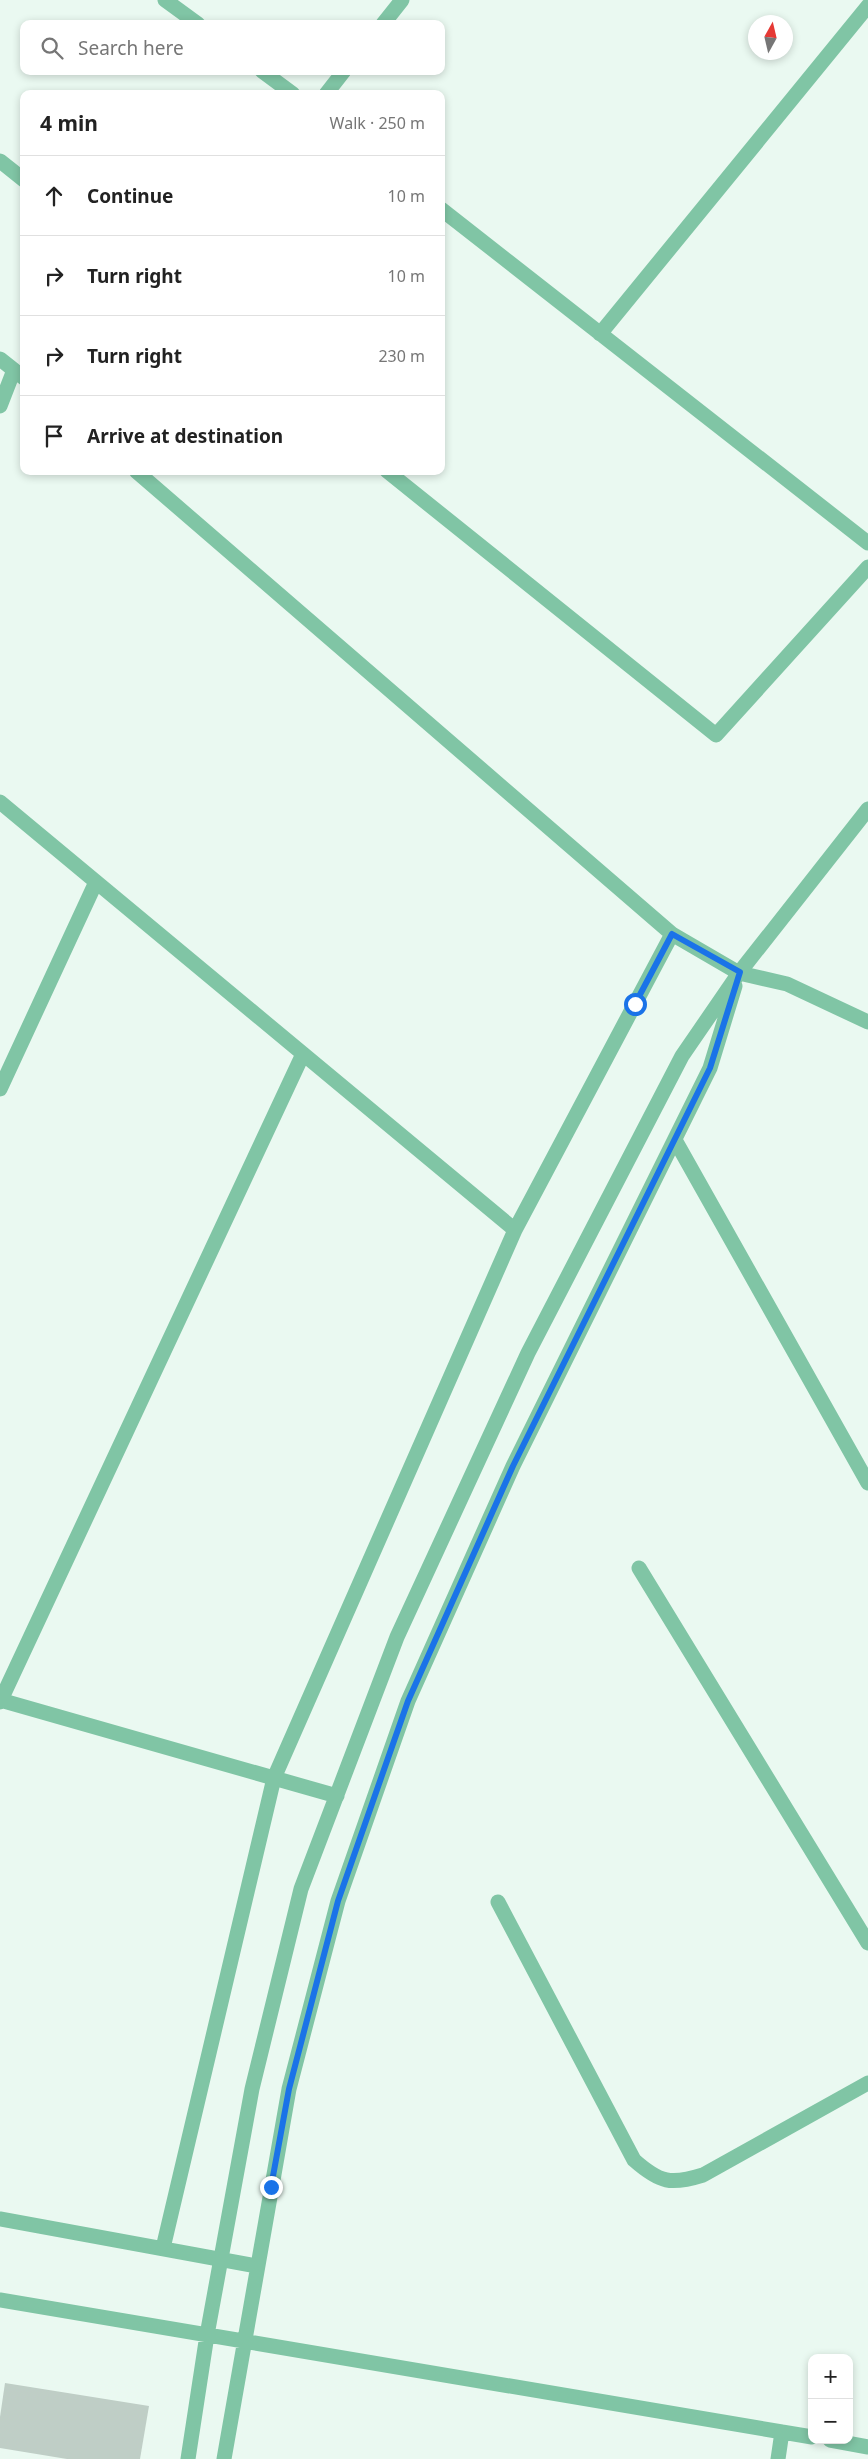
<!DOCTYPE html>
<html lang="en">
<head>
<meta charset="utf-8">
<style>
  :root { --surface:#fff; --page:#f6f6f6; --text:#222; --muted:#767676; --line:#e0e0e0 }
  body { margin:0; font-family:"Noto Sans",sans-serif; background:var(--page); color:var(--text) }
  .controls { position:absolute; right:15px; bottom:15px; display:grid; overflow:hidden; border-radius:10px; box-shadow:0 2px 8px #0003 }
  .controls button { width:45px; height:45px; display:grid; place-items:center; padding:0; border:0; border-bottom:1px solid var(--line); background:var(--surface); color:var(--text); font:25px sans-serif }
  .compass { position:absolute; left:748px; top:15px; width:45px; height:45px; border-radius:50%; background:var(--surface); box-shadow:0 2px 8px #0003; rotate:8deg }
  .stop { position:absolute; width:15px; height:15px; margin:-11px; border:4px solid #1a73e8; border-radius:50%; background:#fff }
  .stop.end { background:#1a73e8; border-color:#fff; box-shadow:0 1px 5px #0008 }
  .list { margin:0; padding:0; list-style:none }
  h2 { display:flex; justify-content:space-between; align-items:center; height:65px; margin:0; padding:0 20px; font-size:21px }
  h2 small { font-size:16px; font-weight:400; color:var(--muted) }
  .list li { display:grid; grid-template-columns:32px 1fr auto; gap:15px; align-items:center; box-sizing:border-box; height:80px; padding:0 20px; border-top:1px solid var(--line) }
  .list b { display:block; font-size:19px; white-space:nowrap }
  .list em { font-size:16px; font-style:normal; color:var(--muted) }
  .icon { flex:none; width:28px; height:28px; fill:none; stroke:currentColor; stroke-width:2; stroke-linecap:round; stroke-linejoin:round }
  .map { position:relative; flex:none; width:868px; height:2459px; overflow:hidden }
  .search { position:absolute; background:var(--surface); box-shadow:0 2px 8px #0003; left:20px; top:20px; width:425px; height:55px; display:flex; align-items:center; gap:12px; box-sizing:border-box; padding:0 18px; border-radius:10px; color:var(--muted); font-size:19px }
  .panel { position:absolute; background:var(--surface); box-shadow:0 2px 8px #0003; left:20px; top:90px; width:425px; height:385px; border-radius:10px }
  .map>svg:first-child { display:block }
  .building { fill:#bfcec6 }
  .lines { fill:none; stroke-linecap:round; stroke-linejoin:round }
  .minor { stroke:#80c5a5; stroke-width:15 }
  .route { stroke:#1a73e8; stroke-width:6 }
</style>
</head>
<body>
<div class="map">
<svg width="868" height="2459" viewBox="0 0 868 2459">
  <rect width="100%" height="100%" fill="#eaf9f1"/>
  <path class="building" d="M5 2383 149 2406 140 2459H67L0 2448V2417Z"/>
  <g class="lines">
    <path class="minor" d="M165 0 198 24
      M383 24 402 0
      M262 71 293 94
      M326 94 344 71
      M0 161 24 180
      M441 209 868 543
      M600 334 868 6
      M0 359 24 378
      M0 406 14 370
      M136 471 672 934 739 973 787 984 868 1022
      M387 471 716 735 868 567
      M0 802 515 1230
      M0 1089 96 882
      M675 1140 868 1483
      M639 1568 868 1943
      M0 1700 337 1796
      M0 1702 303 1054
      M498 1902 634 2160C660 2183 671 2185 703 2175L868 2083
      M0 2219 257 2266
      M163 2248 274 1778 515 1230 672 934
      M0 2300 812 2437
      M830 2440 868 2447
      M188 2459 207 2335 252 2089 301 1889 397 1637 528 1353 682 1056 739 973 868 809
      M224 2459 289 2089 338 1901 408 1701 513 1466 710 1068 735 986
      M778 2459 782 2432"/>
  </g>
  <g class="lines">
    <path class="route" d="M271 2187 289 2089 338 1901 408 1701 513 1466 710 1068 740 972 672 934 635 1004"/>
  </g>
</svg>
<div class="controls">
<button>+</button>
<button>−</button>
</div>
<svg class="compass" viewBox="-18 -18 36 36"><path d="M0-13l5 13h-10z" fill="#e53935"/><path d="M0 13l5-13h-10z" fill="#767676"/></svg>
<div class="stop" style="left:635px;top:1004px"></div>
<div class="stop end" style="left:271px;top:2187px"></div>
<div class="search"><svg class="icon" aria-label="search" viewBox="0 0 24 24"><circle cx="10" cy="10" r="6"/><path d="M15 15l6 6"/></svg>Search here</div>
<section class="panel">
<h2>4 min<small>Walk · 250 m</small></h2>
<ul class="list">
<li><svg class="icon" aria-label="ahead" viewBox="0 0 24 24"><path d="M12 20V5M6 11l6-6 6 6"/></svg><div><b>Continue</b></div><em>10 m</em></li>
<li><svg class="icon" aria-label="right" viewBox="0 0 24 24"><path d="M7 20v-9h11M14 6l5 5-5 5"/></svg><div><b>Turn right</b></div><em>10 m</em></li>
<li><svg class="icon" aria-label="right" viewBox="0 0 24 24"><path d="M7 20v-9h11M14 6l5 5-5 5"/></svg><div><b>Turn right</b></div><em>230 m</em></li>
<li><svg class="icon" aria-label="arrive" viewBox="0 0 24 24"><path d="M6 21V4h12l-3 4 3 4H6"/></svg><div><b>Arrive at destination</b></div></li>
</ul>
</section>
</div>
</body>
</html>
